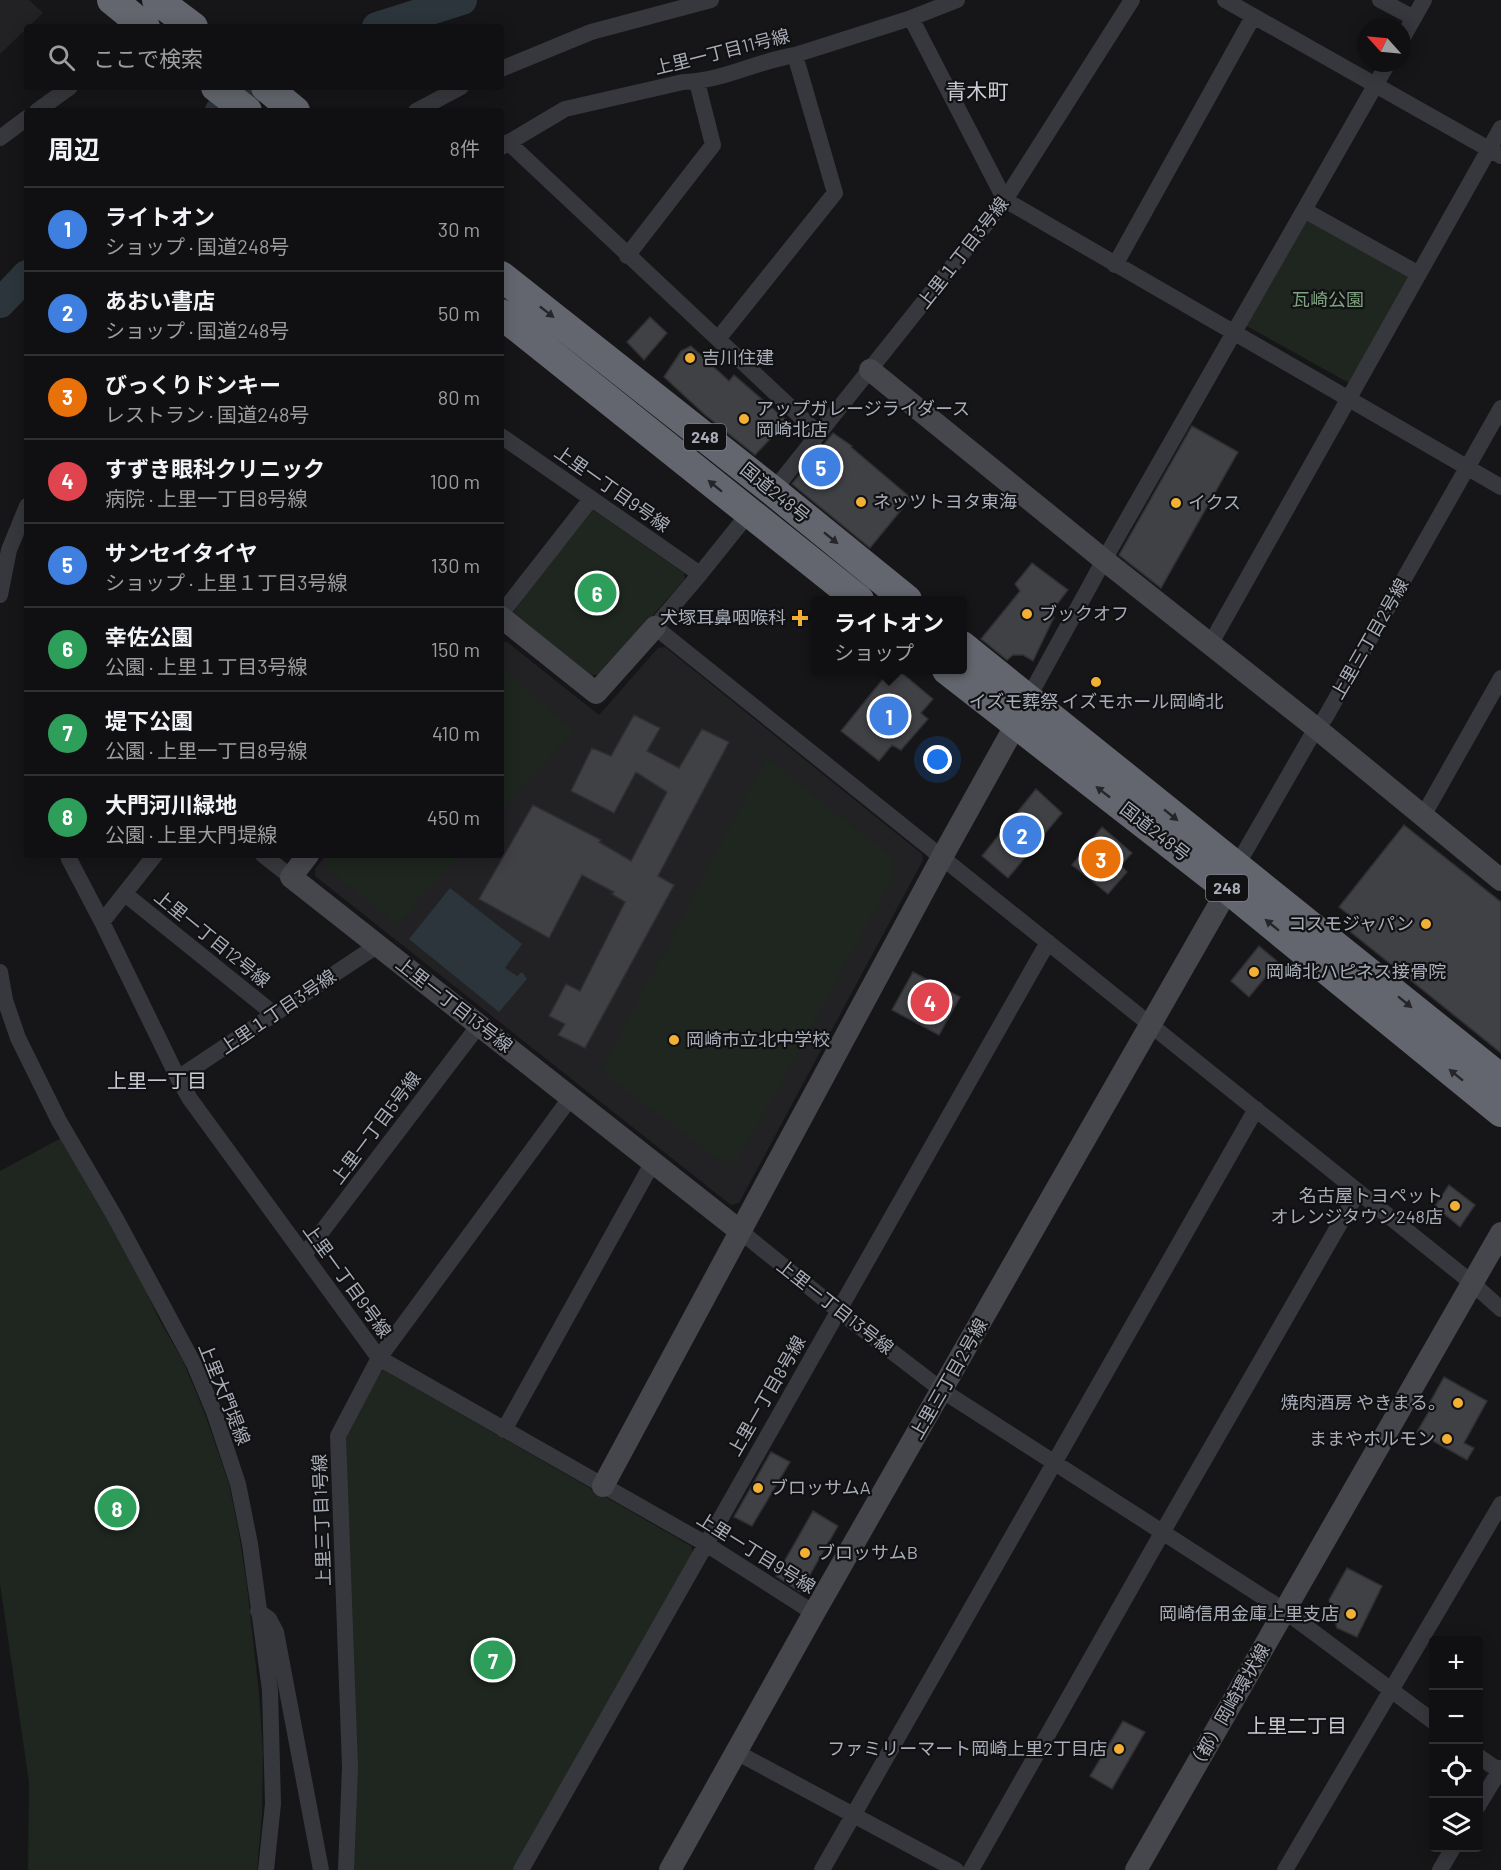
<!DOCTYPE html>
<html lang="ja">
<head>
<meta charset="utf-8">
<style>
  :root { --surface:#101012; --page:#1e1e20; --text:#f1f3f6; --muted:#9c9d9f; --line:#303032; --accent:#f2b134 }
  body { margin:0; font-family:Barlow,"Noto Sans JP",sans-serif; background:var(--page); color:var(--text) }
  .controls { position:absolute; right:18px; bottom:18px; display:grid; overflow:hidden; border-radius:6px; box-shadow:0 3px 15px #0003 }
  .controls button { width:54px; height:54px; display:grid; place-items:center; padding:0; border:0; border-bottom:2px solid var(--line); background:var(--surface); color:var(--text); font:30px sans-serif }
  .compass { position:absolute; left:1357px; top:18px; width:54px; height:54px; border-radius:50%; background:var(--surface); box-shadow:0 3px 15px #0003; rotate:297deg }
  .you { position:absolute; left:938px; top:760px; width:21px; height:21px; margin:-15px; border:4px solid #fff; border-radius:50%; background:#1a73e8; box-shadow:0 0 0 9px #1a73e833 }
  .badge { display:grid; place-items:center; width:39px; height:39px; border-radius:50%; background:var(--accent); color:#fff; font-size:20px; font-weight:700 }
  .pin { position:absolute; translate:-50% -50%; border:3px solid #fff; box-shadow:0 2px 6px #0006 }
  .popup { position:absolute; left:811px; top:596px; width:156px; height:78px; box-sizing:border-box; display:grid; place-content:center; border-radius:6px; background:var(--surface); filter:drop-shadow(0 2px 4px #0005); font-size:20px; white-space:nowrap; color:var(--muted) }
  .popup b { font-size:22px; color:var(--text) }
  .popup::after { content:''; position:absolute; left:50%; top:100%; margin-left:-12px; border:12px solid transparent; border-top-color:var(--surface) }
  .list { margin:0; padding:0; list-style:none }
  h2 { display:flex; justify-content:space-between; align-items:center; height:78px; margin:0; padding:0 24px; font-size:26px }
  h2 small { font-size:20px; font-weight:400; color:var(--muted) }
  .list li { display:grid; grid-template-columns:39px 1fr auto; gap:18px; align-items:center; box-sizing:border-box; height:84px; padding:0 24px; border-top:2px solid var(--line) }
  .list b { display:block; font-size:22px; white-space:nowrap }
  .list p { margin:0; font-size:20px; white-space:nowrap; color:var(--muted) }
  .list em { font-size:20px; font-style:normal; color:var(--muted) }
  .icon { flex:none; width:33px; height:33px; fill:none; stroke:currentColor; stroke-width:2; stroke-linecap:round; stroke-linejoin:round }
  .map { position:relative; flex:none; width:1501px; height:1870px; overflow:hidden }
  .search { position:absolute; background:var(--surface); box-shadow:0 3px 15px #0003; left:24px; top:24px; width:480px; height:66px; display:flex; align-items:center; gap:15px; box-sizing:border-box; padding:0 21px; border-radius:6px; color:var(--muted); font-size:22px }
  .panel { position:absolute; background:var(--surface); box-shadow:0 3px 15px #0003; left:24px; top:108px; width:480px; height:750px; border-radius:6px }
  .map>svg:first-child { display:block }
  .built { fill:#222225 }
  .green { fill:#1e261f }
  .water { fill:#2c353c }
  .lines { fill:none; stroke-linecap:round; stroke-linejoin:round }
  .river { stroke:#2c353c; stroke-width:30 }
  .building { fill:#404145; stroke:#303034; stroke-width:1.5 }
  .street { stroke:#37383d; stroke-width:16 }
  .secondary { stroke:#45474d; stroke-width:22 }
  .highway { stroke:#63666e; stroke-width:30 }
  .oneway { fill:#26262a }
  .poi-dot { fill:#f2b134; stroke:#111113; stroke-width:2 }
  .labels { text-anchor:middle; stroke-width:4.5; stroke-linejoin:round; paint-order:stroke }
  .shield { fill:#111113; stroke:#7b7e86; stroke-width:1.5 }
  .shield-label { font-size:16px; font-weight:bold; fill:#a8adb8 }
  .street-label { font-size:18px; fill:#a8adb8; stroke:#111113 }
  .park-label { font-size:18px; fill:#7fa381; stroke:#111113 }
  .poi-label { font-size:18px; fill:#a8adb8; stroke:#111113; text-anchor:start }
  .neighbourhood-label { font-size:20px; fill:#c9ccd4; stroke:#111113 }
  .quarter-label { font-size:21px; fill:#c9ccd4; stroke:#111113 }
</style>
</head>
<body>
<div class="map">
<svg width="1501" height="1870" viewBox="0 0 1501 1870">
  <rect width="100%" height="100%" fill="#161618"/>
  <path class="built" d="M0 0H29L43 13 0 54Z
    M501 642H507L599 715 658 648 665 647 922 854 923 860 739 1203 731 1205 315 876V869L326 855H501Z"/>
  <path class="green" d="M1313 219 1406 272 1408 278 1349 383 1245 325 1305 221Z
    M593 510 684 573 685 579 601 674 589 676 512 614 586 512Z
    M501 668 574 731 501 811Z
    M766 758 875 844C887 850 896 862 893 877L747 1145 739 1157 725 1164 601 1071Z
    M334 855H460L396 925 326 866Z
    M63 1137 116 1228 160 1321 183 1361 205 1414 229 1484 239 1533 247 1586 259 1693 263 1753 262 1814 257 1870H28L29 1782 0 1584V1171Z
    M384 1370 691 1546 693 1553 513 1870H353L346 1437 377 1373Z"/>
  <path class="water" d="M450 888 522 944 505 968 517 976 522 972 527 979 499 1012 409 939Z"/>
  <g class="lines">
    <path class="river" d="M377 27 462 0
      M220 111 254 87
      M0 303 27 275"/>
  </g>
  <path class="building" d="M650 317 667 333 644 360 627 342Z
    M691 346 729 381 734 375 787 421 755 455 704 414 664 377 681 351Z
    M1192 426 1238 452 1161 588 1119 555Z
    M833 433 852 446 851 447 911 498 870 548 792 484Z
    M1032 563 1068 590 1051 612 1054 617 1033 661 1023 655H1013L1007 660 981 639 1020 591 1015 584Z
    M891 669H897L933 699 921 713 928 719 901 750 892 745 879 761 841 731Z
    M634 715 660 728 647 751 679 768 702 729 729 742 658 876 674 885 585 1048 558 1035 565 1024 549 1016 566 984 580 991 625 902 612 894 614 892 582 875 549 938 479 899 533 805 601 840 599 842 631 861 667 792 636 772 614 813 571 791 592 748 611 756Z
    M1036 789 1062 813 1008 878 982 856Z
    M1404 825 1501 902V1053L1347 929 1354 919 1339 907Z
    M1102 827 1132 853 1121 865 1127 872 1108 894 1072 865Z
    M1259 946 1278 962 1249 997 1231 981Z
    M913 972 960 997 939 1035 892 1010Z
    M1449 1185 1475 1205 1460 1227 1435 1206Z
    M1444 1377 1487 1401 1464 1443 1474 1448 1467 1460 1417 1432 1432 1406 1429 1404Z
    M771 1452 790 1462 752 1526 734 1517Z
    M813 1511 838 1526 800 1592 776 1576Z
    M1347 1568 1382 1586 1357 1637 1337 1628 1329 1600Z
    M1123 1721 1145 1732 1112 1789 1090 1776Z"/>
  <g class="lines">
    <path class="street" d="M1225 0 1501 156
      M1380 0 1414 18
      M911 18 1005 200 1501 487
      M1402 39 1424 0
      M501 69 591 32 711 0
      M37 111 70 87
      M416 111 461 87
      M0 138 27 118
      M508 142 819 434
      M501 147 565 109 683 82C720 82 757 61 795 55L911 18 957 0
      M1304 210 1419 274
      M627 256 713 145 697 82
      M1115 265 1253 17
      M718 339 835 193 795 55
      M501 436 700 574
      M773 491 1005 200 1132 0
      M749 513 700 574 655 627 1472 1283 1501 1309
      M0 595 9 550 27 506
      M501 614 591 499
      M1211 643 1501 128
      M1025 704 1104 560 1388 63
      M1423 816 1501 678
      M68 855 69 859 102 922 178 1078 190 1099 379 1358 706 1544 814 1613
      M263 855 291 877
      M1236 867 1316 728 1325 718 1501 408
      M125 894 274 1014
      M102 922 155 855
      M0 972 5 1000 18 1038 59 1121 115 1217 194 1364 214 1412 238 1484 250 1544 270 1690 273 1804 266 1870
      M178 1078 378 945
      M740 1231 839 1311 943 1391 1285 1611 1434 1722
      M304 1255 479 1025
      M504 1430 653 1162
      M258 1611 269 1619 276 1632 321 1870
      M736 1752 956 1870
      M1478 1756 1501 1772
      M1478 1806 1501 1768
      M346 1870 350 1767 338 1436 379 1358 571 1097
      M521 1870 1048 942
      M822 1870 1256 1109
      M971 1870 1162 1533 1358 1192
      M1285 1870 1501 1504
      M1440 1870 1453 1848"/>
    <path class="secondary" d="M870 370 1104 560 1316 728 1501 880
      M501 617 596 693 655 627
      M308 855 291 877 740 1231
      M603 1486 942 857 1016 724
      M670 1870 814 1613 1228 889
      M1136 1870 1501 1233"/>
    <path class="highway" d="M112 0 145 27
      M157 0 193 27
      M216 87 247 111
      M266 87 295 111
      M501 276 773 491 907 600
      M501 314 859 600
      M962 646 1501 1079
      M947 670 1228 889 1501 1112"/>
  </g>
  <defs><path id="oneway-solid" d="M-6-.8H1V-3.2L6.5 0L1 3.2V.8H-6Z" transform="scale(1.5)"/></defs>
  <g class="oneway">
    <use href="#oneway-solid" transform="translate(547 312) rotate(38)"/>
    <use href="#oneway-solid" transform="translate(715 486) rotate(-141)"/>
    <use href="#oneway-solid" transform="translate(831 538) rotate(39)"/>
    <use href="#oneway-solid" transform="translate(1103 792) rotate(-142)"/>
    <use href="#oneway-solid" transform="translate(1171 815) rotate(39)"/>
    <use href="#oneway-solid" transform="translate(1272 925) rotate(-141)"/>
    <use href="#oneway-solid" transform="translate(1405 1002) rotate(39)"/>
    <use href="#oneway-solid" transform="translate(1456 1075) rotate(-141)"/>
  </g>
  <g class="poi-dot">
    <circle cx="690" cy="358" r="6"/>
    <circle cx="744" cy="419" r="6"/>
    <circle cx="861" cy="502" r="6"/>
    <circle cx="1176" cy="503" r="6"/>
    <circle cx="1027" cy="614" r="6"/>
    <path d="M797 609h6v6h6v6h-6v6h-6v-6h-6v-6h6z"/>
    <circle cx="1096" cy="682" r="6"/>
    <circle cx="1426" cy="924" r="6"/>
    <circle cx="1254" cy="972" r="6"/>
    <circle cx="674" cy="1040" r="6"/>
    <circle cx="1455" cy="1206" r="6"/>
    <circle cx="1458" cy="1403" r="6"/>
    <circle cx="1447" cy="1439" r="6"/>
    <circle cx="758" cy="1488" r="6"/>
    <circle cx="805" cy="1553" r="6"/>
    <circle cx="1351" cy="1614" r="6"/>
    <circle cx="1119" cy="1749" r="6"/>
  </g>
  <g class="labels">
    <g class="shield">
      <rect x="684" y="424" width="42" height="26" rx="4.5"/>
      <rect x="1206" y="875" width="42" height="26" rx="4.5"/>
    </g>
    <g class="shield-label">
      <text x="705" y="443">248</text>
      <text x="1227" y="894">248</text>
    </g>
    <g class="street-label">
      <text transform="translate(722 52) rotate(-14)" y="6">上里一丁目11号線</text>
      <text transform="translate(963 253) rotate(-52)" y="6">上里１丁目3号線</text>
      <text transform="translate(612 489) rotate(35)" y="6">上里一丁目9号線</text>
      <text transform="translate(775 493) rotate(39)" y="6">国道248号</text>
      <text transform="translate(1370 639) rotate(-60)" y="6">上里三丁目2号線</text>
      <text transform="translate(1155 832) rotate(38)" y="6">国道248号</text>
      <text transform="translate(212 939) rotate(39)" y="6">上里一丁目12号線</text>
      <text transform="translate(454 1005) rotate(38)" y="6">上里一丁目13号線</text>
      <text transform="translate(278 1012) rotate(-34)" y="6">上里１丁目3号線</text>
      <text transform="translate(376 1128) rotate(-53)" y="6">上里一丁目5号線</text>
      <text transform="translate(347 1281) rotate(54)" y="6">上里一丁目9号線</text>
      <text transform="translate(835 1307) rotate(38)" y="6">上里一丁目13号線</text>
      <text transform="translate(949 1379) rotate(-60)" y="6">上里三丁目2号線</text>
      <text transform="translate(224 1394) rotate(68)" y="6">上里大門堤線</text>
      <text transform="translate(767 1396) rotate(-60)" y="6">上里一丁目8号線</text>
      <text transform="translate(322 1520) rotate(-92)" y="6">上里三丁目1号線</text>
      <text transform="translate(756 1553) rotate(32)" y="6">上里一丁目9号線</text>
      <text transform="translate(1229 1708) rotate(-60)" y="6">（都）岡崎環状線</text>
    </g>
    <g class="park-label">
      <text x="1328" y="306">瓦崎公園</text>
    </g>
    <g class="poi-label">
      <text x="702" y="364">吉川住建</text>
      <text x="756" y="415">アップガレージライダース<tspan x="756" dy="21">岡崎北店</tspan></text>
      <text x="873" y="508">ネッツトヨタ東海</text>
      <text x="1188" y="509">イクス</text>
      <text x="1039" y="620">ブックオフ</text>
      <text x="786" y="624" text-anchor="end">犬塚耳鼻咽喉科</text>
      <text x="1096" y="708" text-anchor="middle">イズモ葬祭 イズモホール岡崎北</text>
      <text x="1414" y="930" text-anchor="end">コスモジャパン</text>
      <text x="1266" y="978">岡崎北ハピネス接骨院</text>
      <text x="686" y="1046">岡崎市立北中学校</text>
      <text x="1443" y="1202" text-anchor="end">名古屋トヨペット<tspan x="1443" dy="21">オレンジタウン248店</tspan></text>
      <text x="1446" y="1409" text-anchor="end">焼肉酒房 やきまる。</text>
      <text x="1435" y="1445" text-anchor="end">ままやホルモン</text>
      <text x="770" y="1494">ブロッサムA</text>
      <text x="817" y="1559">ブロッサムB</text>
      <text x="1339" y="1620" text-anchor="end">岡崎信用金庫上里支店</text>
      <text x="1107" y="1755" text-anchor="end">ファミリーマート岡崎上里2丁目店</text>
    </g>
    <g class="neighbourhood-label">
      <text x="157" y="1088">上里一丁目</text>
      <text x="1297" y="1733">上里二丁目</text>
    </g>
    <g class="quarter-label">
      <text x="977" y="99">青木町</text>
    </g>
  </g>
</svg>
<div class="controls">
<button>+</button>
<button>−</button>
<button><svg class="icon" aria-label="locate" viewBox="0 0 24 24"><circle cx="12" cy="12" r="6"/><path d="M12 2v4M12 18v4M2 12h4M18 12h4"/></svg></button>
<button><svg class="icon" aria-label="layers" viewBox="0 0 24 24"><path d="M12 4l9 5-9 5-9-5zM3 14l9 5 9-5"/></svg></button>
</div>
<svg class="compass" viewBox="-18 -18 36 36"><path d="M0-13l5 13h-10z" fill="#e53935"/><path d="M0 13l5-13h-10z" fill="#9c9d9f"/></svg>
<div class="you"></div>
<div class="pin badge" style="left:889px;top:716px;background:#3f7fe0">1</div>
<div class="popup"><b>ライトオン</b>ショップ</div>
<div class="pin badge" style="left:1022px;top:835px;background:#3f7fe0">2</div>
<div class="pin badge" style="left:1101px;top:859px;background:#e8710a">3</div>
<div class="pin badge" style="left:930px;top:1002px;background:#e0444e">4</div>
<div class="pin badge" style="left:821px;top:467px;background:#3f7fe0">5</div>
<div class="pin badge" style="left:597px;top:593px;background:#2e9e5b">6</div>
<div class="pin badge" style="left:493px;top:1660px;background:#2e9e5b">7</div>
<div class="pin badge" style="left:117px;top:1508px;background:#2e9e5b">8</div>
<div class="search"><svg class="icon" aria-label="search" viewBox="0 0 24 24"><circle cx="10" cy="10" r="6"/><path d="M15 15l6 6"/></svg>ここで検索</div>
<section class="panel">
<h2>周辺<small>8件</small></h2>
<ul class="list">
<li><span class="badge" style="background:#3f7fe0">1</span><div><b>ライトオン</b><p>ショップ · 国道248号</p></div><em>30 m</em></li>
<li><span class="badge" style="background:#3f7fe0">2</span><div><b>あおい書店</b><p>ショップ · 国道248号</p></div><em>50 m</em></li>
<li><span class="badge" style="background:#e8710a">3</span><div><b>びっくりドンキー</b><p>レストラン · 国道248号</p></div><em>80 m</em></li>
<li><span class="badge" style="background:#e0444e">4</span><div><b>すずき眼科クリニック</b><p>病院 · 上里一丁目8号線</p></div><em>100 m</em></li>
<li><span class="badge" style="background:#3f7fe0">5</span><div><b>サンセイタイヤ</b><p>ショップ · 上里１丁目3号線</p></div><em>130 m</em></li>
<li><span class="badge" style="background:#2e9e5b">6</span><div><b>幸佐公園</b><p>公園 · 上里１丁目3号線</p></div><em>150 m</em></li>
<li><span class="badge" style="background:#2e9e5b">7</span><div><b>堤下公園</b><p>公園 · 上里一丁目8号線</p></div><em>410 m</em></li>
<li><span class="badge" style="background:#2e9e5b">8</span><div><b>大門河川緑地</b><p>公園 · 上里大門堤線</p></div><em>450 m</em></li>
</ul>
</section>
</div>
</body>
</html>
